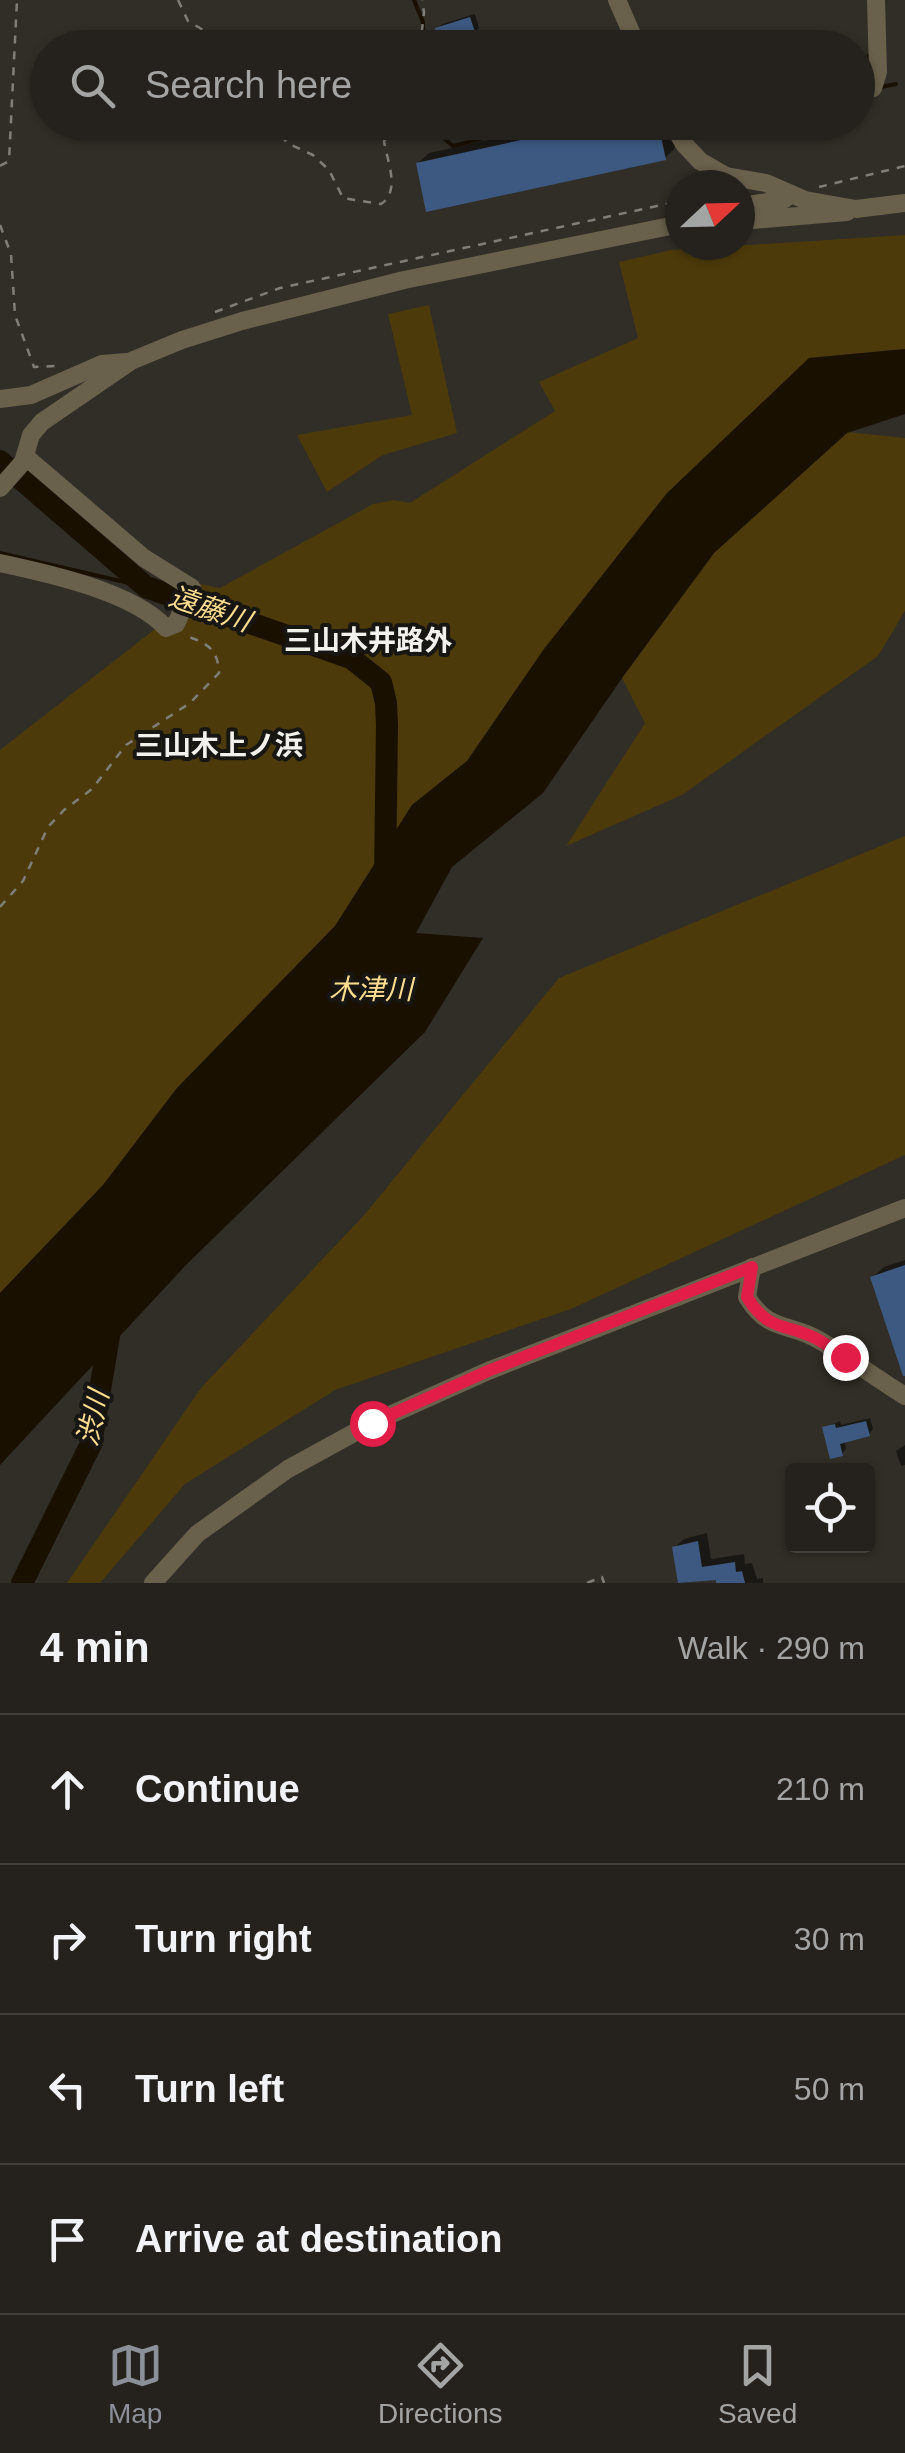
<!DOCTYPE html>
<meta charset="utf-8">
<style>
:root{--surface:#25221d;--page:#312f2a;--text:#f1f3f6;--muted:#a3a4a4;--line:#423f3b;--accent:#8c9099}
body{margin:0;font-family:Helvetica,"Noto Sans JP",sans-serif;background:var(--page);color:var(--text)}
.controls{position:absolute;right:30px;bottom:30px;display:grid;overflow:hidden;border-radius:10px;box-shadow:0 2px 8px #0004}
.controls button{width:90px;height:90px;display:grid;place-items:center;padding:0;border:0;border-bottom:2px solid var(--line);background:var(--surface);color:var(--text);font:50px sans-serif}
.compass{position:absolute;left:665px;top:170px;width:90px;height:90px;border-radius:50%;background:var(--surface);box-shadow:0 2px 8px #0004;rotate:68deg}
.stop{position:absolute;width:30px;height:30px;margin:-22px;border:8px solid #e11d48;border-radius:50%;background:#fff}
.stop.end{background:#e11d48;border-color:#fff;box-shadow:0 2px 10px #0008}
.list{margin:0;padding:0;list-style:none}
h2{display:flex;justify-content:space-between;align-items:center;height:130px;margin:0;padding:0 40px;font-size:42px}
h2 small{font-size:32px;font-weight:400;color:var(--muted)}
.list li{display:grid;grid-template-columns:65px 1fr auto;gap:30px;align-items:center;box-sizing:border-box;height:150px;padding:0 40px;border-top:2px solid var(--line)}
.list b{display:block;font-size:38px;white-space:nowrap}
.list em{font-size:32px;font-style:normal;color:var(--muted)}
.icon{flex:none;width:55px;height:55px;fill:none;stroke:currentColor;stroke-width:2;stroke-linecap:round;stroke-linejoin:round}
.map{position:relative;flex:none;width:905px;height:1583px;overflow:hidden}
.search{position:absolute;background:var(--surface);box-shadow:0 2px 8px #0004;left:30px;right:30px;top:30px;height:110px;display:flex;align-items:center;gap:25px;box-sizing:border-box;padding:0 35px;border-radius:55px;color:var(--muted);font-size:38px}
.sheet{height:730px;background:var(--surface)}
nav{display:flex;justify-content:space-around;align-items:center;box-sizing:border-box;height:140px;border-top:2px solid var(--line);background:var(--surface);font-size:28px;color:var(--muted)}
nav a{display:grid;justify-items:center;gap:5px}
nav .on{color:var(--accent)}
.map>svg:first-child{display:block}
</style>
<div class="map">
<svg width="905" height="1583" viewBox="0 0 905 1583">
<rect width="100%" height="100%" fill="#312e27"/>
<!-- green -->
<g fill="#4c3a0a">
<polygon points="905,235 905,349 809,358 586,598 544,649 467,761 412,805 335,926 177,1088 103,1185 0,1293 0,750 155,629 163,634 184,627 200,584 220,588 373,504 394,500 410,503 555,411 539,382 638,338 619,262 671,250"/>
<polygon points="429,305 457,433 383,455 327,492 297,435 412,415 388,314"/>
<polygon points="847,432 905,438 905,611 878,656 682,795 566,846 645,723 622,678 714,553"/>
<polygon points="905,836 905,1155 571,1309 335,1390 185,1484 100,1583 67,1583 201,1388 365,1214 559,978"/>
</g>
<!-- water -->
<polygon fill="#1a1000" points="905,349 905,414 847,433 714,553 622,678 543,793 452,867 416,933 483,938 425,1032 186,1265 0,1465 0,1293 103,1185 177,1088 335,926 412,805 467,761 544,649 667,493 809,358"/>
<!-- shadow -->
<g fill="#0007">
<polygon points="475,14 479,28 474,32 438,29 442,24"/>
<polygon points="571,122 670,122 675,148 665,158 418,163 429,153"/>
<polygon points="905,1260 905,1374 873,1277 884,1267"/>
<polygon points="870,1418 873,1429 869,1434 844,1440 846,1449 842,1454 825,1428 840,1421 841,1425"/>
<polygon points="905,1445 905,1465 901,1466 896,1451"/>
<polygon points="707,1533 711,1559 744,1554 745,1564 752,1563 757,1579 763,1578 763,1583 719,1583 718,1578 680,1583 674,1548 684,1539"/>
</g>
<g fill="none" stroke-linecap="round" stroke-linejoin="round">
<!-- stream -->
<g stroke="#1a1000" stroke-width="4">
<polyline points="414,0 423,22 423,48"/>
<polyline points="868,76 869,55"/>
<polyline points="881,87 896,84"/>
<polyline points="432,128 453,146 547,122"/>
<polyline points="0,553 146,587"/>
</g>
<!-- river -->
<g stroke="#1a1000" stroke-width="22">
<polyline points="0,461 146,587 351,658 381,682 386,703 387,726 385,875"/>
<polyline points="22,1583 91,1444 111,1324"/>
</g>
</g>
<!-- building -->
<g fill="#3d5982">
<polygon points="470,17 476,35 440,46 435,28"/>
<polygon points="603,122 658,122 666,160 426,212 416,163"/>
<polygon points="905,1265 905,1376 903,1376 870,1277"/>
<polygon points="866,1421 870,1436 840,1444 843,1456 830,1459 822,1427 835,1424 836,1428"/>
<polygon points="698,1541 702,1567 735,1562 736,1572 742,1571 745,1583 716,1583 716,1580 678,1583 672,1547"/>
</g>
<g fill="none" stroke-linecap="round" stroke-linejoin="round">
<!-- path -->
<g stroke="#807e78" stroke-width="2.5" stroke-dasharray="8 8" stroke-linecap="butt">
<polyline points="178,0 188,21 220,40 225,48"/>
<polyline points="420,48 424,12 422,0"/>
<path d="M272,122L287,143L313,155L329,170L343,198L381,204C401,191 387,161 384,141C394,130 410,133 420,122"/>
<polyline points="0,166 9,161 17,0"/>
<polyline points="819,187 905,166"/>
<polyline points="0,225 11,254 15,315 34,367 55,366"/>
<polyline points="215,312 280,288 680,201"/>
<path d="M0,907L23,881L48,827L64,810L92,789L126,745L190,703L219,673C218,649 207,643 186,636"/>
<polyline points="587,1583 602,1577 604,1583"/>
</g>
<!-- minor -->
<g stroke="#6a614c" stroke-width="18">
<polyline points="617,0 638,48"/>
<polyline points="858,81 873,88 878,72 876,0"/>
<polyline points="671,122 684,144 700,161 726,176 766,183 805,200 856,209 905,203"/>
<polyline points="740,206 783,200 791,194"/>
<polyline points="740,221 847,212"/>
<polyline points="0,399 31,395 102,364 126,362"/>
<polyline points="0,488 23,462 31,435 42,422 131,361 182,340 242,321 404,280 680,224"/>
<path d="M0,563C47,573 134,592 166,628L176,624L192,588L144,558L26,457"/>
<path d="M752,1267L747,1297C769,1333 789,1322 819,1340C848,1357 876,1378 905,1396"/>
<polyline points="153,1583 197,1534 288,1469 372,1423 488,1371 905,1208"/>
</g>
</g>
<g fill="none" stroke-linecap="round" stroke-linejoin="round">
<!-- route -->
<path stroke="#e11d48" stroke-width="12" d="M372,1423L488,1371L752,1267L747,1297C768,1332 786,1323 817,1339C826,1344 836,1351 845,1357"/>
</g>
<g text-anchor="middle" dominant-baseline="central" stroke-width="8" stroke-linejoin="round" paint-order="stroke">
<!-- water labels -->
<g font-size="28" font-style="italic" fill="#ffdd8e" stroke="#171613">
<text transform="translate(210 609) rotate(19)">遠藤川</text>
<text x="371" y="989">木津川</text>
<text transform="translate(93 1418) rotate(-77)">渋川</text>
</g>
<!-- neighbourhood labels -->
<g font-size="28" font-weight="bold" fill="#f2f1ec" stroke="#171613">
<text x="368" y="640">三山木井路外</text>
<text x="219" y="745">三山木上ノ浜</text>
</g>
</g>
</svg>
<div class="controls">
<button><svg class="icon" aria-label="locate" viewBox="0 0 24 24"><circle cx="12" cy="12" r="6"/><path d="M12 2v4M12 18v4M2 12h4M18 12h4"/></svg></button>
</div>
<svg class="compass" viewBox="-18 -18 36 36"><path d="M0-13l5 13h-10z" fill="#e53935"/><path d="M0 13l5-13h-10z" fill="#a3a4a4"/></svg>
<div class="stop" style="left:372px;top:1423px"></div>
<div class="stop end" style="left:845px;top:1357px"></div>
<div class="search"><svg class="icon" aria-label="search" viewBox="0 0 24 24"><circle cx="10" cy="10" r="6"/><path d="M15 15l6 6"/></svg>Search here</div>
</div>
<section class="sheet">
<h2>4 min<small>Walk · 290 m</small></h2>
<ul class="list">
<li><svg class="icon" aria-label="ahead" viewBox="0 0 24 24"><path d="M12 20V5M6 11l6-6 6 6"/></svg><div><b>Continue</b></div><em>210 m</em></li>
<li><svg class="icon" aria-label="right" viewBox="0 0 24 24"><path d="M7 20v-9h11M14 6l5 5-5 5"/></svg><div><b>Turn right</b></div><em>30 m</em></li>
<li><svg class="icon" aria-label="left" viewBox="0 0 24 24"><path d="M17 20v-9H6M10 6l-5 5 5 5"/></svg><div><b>Turn left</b></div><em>50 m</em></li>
<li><svg class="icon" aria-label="arrive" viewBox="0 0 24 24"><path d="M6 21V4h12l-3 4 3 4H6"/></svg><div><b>Arrive at destination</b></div></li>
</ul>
</section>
<nav>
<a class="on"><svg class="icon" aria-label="map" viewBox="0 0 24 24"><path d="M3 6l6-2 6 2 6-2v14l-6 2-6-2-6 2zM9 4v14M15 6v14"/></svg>Map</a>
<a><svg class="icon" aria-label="directions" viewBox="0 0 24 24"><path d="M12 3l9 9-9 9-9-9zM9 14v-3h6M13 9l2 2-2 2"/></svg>Directions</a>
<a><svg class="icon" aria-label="saved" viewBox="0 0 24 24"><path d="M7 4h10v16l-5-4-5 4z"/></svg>Saved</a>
</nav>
